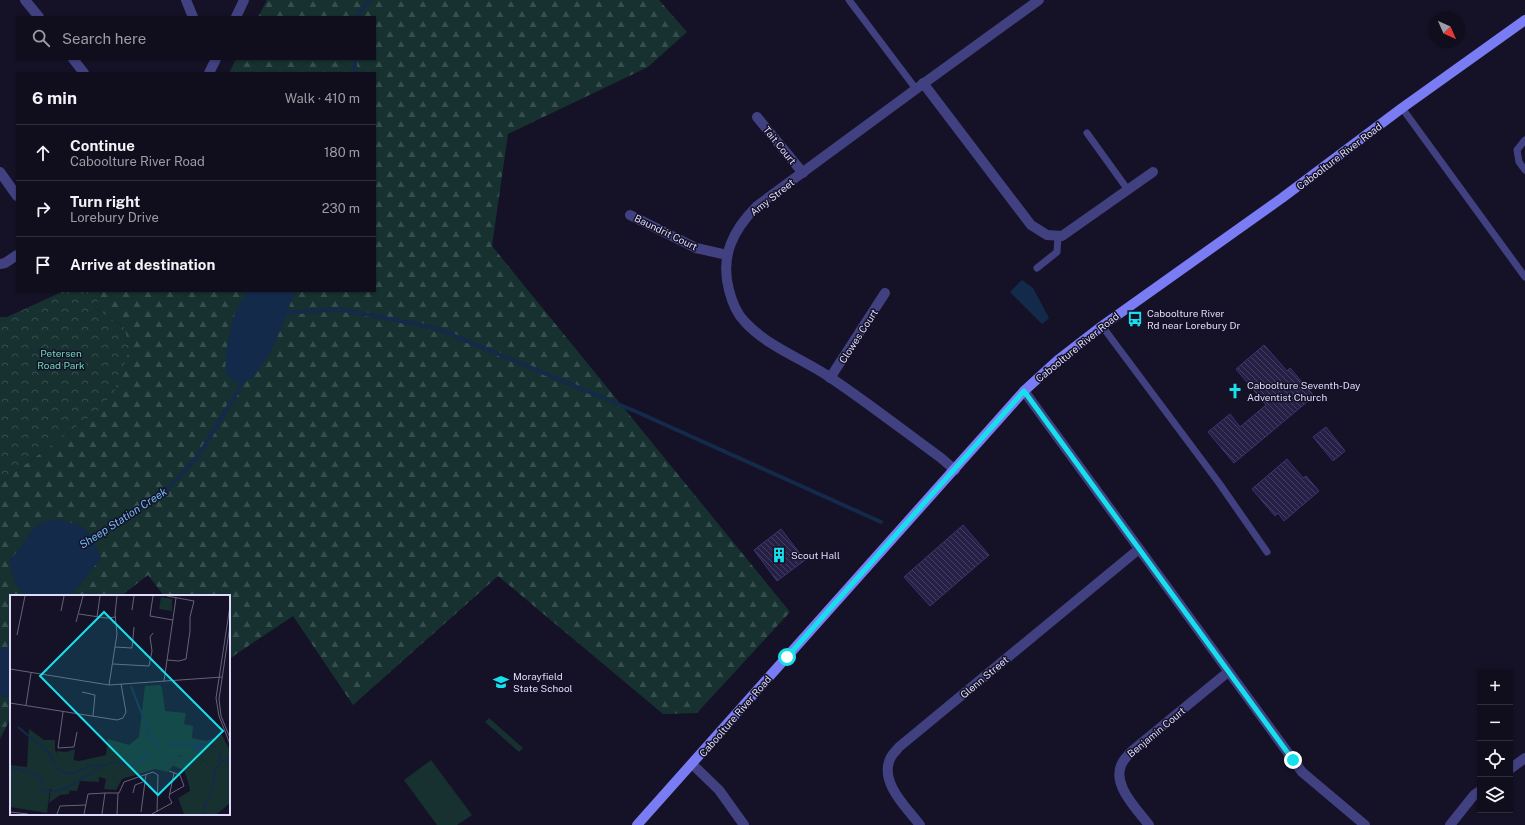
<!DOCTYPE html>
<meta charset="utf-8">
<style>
:root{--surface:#100e1d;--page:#191726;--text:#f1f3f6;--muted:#9c9ca4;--line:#302e3b}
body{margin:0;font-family:"Public Sans",sans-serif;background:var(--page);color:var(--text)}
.controls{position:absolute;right:12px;bottom:12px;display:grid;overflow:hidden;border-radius:0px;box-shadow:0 1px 3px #0004}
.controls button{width:36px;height:36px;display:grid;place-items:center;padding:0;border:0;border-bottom:1px solid var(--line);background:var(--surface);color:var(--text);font:20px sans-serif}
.compass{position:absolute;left:1429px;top:12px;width:36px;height:36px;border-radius:50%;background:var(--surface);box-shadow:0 1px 3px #0004;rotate:135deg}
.stop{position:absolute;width:12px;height:12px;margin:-9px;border:3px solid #17e0ec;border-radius:50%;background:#fff}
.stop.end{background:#17e0ec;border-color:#fff;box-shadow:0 1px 4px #0008}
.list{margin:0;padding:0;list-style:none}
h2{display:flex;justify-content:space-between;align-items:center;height:52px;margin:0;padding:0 16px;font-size:17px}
h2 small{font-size:13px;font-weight:400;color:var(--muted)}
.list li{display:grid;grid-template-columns:26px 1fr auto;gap:12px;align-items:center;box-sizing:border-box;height:56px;padding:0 16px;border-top:1px solid var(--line)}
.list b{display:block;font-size:15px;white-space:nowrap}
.list p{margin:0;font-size:13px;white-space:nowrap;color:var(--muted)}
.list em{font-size:13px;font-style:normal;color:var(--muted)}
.icon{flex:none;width:22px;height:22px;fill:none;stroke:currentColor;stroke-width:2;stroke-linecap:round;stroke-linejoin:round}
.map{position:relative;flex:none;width:1525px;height:825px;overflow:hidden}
.search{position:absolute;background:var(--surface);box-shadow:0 1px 3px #0004;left:16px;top:16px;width:360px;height:44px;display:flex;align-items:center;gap:10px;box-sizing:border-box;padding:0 14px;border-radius:0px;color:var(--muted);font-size:15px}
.panel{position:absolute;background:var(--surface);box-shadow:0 1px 3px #0004;left:16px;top:72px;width:360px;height:220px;border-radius:0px}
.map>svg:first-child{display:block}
</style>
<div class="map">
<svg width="1525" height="825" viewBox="0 0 1525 825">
<defs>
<pattern id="forest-firs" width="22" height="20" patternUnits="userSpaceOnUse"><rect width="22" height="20" fill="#16312f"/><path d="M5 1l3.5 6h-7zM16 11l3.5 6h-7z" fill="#374e4e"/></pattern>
<pattern id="park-crowns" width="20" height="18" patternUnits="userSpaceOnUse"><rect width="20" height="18" fill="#16312f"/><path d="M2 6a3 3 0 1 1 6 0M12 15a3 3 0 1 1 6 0" fill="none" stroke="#374e4e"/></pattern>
<pattern id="building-back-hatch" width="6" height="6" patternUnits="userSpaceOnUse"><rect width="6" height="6" fill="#262047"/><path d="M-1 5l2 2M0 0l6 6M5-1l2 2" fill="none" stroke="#454062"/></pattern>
</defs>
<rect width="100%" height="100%" fill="#151227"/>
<!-- grass -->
<g fill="#16312f">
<polygon points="489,718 523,748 519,752 485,722"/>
<polygon points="431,760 472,815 457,825 437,825 404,780"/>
</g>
<!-- forest -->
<polygon fill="url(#forest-firs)" points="267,0 659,0 687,32 648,67 508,134 492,246 790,612 697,713 663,714 498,576 353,705 293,616 229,659 229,596 164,596 148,575 121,596 11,596 11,717 0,739 0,483 99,410 124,327 95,308 102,291 375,291 375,73 229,73 236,59 375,59 375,17 258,17"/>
<!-- park -->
<polygon fill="url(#park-crowns)" points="64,291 102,291 95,308 124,327 130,348 115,390 99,410 0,483 0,317 7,317"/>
<!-- water -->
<g fill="#132a4a">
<polygon points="1022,280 1033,288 1049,318 1042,324 1010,292"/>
<polygon points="248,291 295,291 281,329 267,358 252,378 241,383 234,382 225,371 227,346 235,312"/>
<path d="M55,519C88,526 89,527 101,558L75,591L69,596H26C15,587 12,574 9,561C13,556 18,551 22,546C32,530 35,523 55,519Z"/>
<polygon points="11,635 11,691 8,696 2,697 0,694 0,647 7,648"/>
</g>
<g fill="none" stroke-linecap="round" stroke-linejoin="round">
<!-- stream -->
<g stroke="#132a4a" stroke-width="4">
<polyline points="358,17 359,12 370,0"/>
<polyline points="355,59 355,73"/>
<polyline points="284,313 339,309 436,328 637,412 881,522"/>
<polyline points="90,538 163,494 199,455 239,389 242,378"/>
</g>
</g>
<!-- building -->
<g fill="url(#building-back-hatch)" stroke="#3d3471">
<polygon points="1264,345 1287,371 1290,368 1314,396 1234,463 1208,432 1230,414 1240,427 1266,405 1236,369"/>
<polygon points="1326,427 1345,451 1333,461 1313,437"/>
<polygon points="1287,459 1303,478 1306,476 1319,491 1284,521 1278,513 1275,516 1252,489"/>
<polygon points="963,525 989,555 930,606 904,577"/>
<polygon points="781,529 805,560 777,581 754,550"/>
</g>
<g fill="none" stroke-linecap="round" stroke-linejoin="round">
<!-- lane -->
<g stroke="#414182" stroke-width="7">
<polyline points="849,0 916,89"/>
<polyline points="1402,108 1525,277"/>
<polyline points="1087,133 1128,190"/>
<polyline points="1525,140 1517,150 1519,162 1525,170"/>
<polyline points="1037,268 1057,252 1058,236"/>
<polyline points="1102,326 1219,483 1267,552"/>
</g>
<!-- street -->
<g stroke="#414182" stroke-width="10">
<polyline points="25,0 39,17"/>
<polyline points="186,0 193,17"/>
<polyline points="236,17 244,0"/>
<polyline points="73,59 84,73"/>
<polyline points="209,73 216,59"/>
<polyline points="923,83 1031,225 1047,235 1062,236 1153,172"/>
<polyline points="757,117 803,173"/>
<polyline points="0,172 17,196"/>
<polyline points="630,215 696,248 727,255"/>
<polyline points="0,264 5,263 17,255"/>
<polyline points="830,378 885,293"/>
<polyline points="1024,391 1302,772 1365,825"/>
<path d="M955,470L941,458C904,431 868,403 831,378C803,359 768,347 745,322C736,313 732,302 729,290C720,256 733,230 757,206L916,89L1039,0"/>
<polyline points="692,764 719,790 744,825"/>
<polyline points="1510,769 1525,758"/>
<path d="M920,825C906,807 878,781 891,757C893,753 897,750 899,747L1139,549"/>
<path d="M1149,825C1137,809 1108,782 1124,760C1127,756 1130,753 1133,750L1228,672"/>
<polyline points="1450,825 1474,795 1480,791"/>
</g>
<!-- secondary -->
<polyline stroke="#7a7cf4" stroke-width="10" points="637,825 1024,391 1058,360 1102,326 1282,198 1402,108 1525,20"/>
</g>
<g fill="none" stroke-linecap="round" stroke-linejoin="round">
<!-- route -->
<polyline stroke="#17e0ec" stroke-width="5" points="787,657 1024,391 1293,760"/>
</g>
<!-- icons -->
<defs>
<symbol id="bus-bare" viewBox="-9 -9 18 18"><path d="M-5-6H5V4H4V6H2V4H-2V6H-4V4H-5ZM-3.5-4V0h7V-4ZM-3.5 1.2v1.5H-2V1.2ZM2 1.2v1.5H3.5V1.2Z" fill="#17e0ec" stroke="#151227" stroke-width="2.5" paint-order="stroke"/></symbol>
<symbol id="church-bare" viewBox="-9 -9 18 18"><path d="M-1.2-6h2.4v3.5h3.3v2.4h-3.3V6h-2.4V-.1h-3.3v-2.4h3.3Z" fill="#17e0ec" stroke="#151227" stroke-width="2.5" paint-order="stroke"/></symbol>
<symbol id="building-bare" viewBox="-9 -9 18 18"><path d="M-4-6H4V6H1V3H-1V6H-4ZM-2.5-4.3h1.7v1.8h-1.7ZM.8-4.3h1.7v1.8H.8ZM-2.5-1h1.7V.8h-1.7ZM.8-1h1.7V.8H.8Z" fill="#17e0ec" stroke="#151227" stroke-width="2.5" paint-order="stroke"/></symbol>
<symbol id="school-bare" viewBox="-9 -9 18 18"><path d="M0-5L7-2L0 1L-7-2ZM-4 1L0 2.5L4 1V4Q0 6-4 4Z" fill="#17e0ec" stroke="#151227" stroke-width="2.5" paint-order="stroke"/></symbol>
</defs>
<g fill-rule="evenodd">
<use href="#bus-bare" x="1124" y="308" width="22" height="22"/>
<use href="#church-bare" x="1224" y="380" width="22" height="22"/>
<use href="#building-bare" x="768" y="544" width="22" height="22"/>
<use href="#school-bare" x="490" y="671" width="22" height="22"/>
</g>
<g text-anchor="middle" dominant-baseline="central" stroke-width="3" stroke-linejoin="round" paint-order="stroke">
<!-- street labels -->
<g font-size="10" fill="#dedbfc" stroke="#151227">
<text transform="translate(780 145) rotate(51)">Tait Court</text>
<text transform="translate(1339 156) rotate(-37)">Caboolture River Road</text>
<text transform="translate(772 197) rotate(-38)">Amy Street</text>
<text transform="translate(666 232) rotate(26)">Baundrit Court</text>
<text transform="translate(858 336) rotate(-57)">Clowes Court</text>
<text transform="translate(1077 347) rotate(-39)">Caboolture River Road</text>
<text transform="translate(984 677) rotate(-40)">Glenn Street</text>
<text transform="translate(735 716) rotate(-49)">Caboolture River Road</text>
<text transform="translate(1156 732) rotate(-40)">Benjamin Court</text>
</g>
<!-- poi labels -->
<g font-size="10" fill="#dedbfc" stroke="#151227" text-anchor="start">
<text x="1147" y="313">Caboolture River<tspan x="1147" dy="12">Rd near Lorebury Dr</tspan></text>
<text x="1247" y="385">Caboolture Seventh-Day<tspan x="1247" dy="12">Adventist Church</tspan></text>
<text x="791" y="555">Scout Hall</text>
<text x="513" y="676">Morayfield<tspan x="513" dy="12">State School</tspan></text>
</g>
<!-- park labels -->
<g font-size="10" fill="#6cd7b8" stroke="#151227">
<text x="61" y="353">Petersen<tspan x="61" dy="12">Road Park</tspan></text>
</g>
<!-- water labels -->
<g font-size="11" font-style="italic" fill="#72bdf4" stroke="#151227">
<text transform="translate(123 518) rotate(-33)">Sheep Station Creek</text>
</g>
</g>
<!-- overview -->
<g transform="translate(10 595)">
<rect width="220" height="220" fill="#151227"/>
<path d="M150,90L152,93L155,116L176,118L174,129L183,131L182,143L196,146L212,140L220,156V167L213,173L201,171L190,163L170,160L158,177L145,174L112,184L106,195L94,194L96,184L89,182V187L70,186L67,196L40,194L37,218L0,212V170L17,172L19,134L34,145H45V155L49,162L69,166L96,160L98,144L119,150L129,142L135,91Z" fill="#16312f"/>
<path d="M151,2L162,4V16L149,14ZM65,154L59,199L50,200L39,208L47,156L56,157ZM173,160L190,163L201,171L206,169L213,173L220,167V208L207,219H174L168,203L180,196L179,190L174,175L161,170L165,168V163Z" fill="#16312f"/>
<path d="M202,145V149L210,155L198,149L193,150L191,155L185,156L183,152L184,148H195Z" fill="#132a4a"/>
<path fill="none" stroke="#132a4a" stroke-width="2" d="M121,91L140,140L150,153M8,132L39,158L45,170M159,151L174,149L184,151M209,156L211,167L220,164M0,172L27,180L32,183V196L42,197M47,172L50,176L61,179L83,170L92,171M203,192L205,176L210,168M43,197L58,192L98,168L106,167L122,171L139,158M194,219L195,209L203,194"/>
<path fill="none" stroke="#65627c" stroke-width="1" d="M143,1L140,21L163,25M157,1L184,6L180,22V36L176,64L169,66L157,65M220,11L206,103L209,121L220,149M122,15L124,1M51,16L54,1M69,19L96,23L106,22M87,22L90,1M66,27L73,1M220,30L209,104L211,121L220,143M7,40L15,1M105,52L122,53L124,32M103,69L139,71L142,56L140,42L143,38M0,74L99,90L212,82M154,86L166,3M99,90L107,39L105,19L107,1M72,97L85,100L83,121M0,108L107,125L113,123L116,117L111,89M16,110L21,78M53,117L48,153L64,152L67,137M159,176L170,180L174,191L160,199M123,198L125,190L133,187M0,217L18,219M131,217L136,179M47,219L50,211L76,210M74,219L78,199L95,198M92,219L95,198H109L114,187L143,177L148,180L147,217M107,219L108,198M142,219L162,208L159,202L164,178"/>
<path fill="#17e0ec" fill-opacity="0.15" stroke="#17e0ec" stroke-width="2" d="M94,17L213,136L148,200L30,81Z"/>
<rect width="220" height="220" fill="none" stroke="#dedbfc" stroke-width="2"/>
</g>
</svg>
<div class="controls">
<button>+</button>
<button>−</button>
<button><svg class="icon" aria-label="locate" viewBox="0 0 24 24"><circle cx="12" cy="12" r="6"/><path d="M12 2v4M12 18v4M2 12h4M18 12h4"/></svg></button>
<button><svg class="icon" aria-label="layers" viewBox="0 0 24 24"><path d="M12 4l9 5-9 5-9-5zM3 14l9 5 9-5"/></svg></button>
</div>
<svg class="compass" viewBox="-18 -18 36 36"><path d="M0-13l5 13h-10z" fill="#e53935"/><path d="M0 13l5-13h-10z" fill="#9c9ca4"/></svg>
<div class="stop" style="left:787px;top:657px"></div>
<div class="stop end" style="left:1293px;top:760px"></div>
<div class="search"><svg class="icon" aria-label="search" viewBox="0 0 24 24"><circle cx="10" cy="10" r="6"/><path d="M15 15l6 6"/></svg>Search here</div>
<section class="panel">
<h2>6 min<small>Walk · 410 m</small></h2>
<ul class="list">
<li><svg class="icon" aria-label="ahead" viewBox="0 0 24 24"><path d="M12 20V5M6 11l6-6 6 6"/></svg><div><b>Continue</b><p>Caboolture River Road</p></div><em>180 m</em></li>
<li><svg class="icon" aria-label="right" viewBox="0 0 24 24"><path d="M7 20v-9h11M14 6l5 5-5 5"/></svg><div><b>Turn right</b><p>Lorebury Drive</p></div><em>230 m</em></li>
<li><svg class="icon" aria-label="arrive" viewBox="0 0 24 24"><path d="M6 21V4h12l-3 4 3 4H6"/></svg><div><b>Arrive at destination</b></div></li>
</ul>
</section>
</div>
